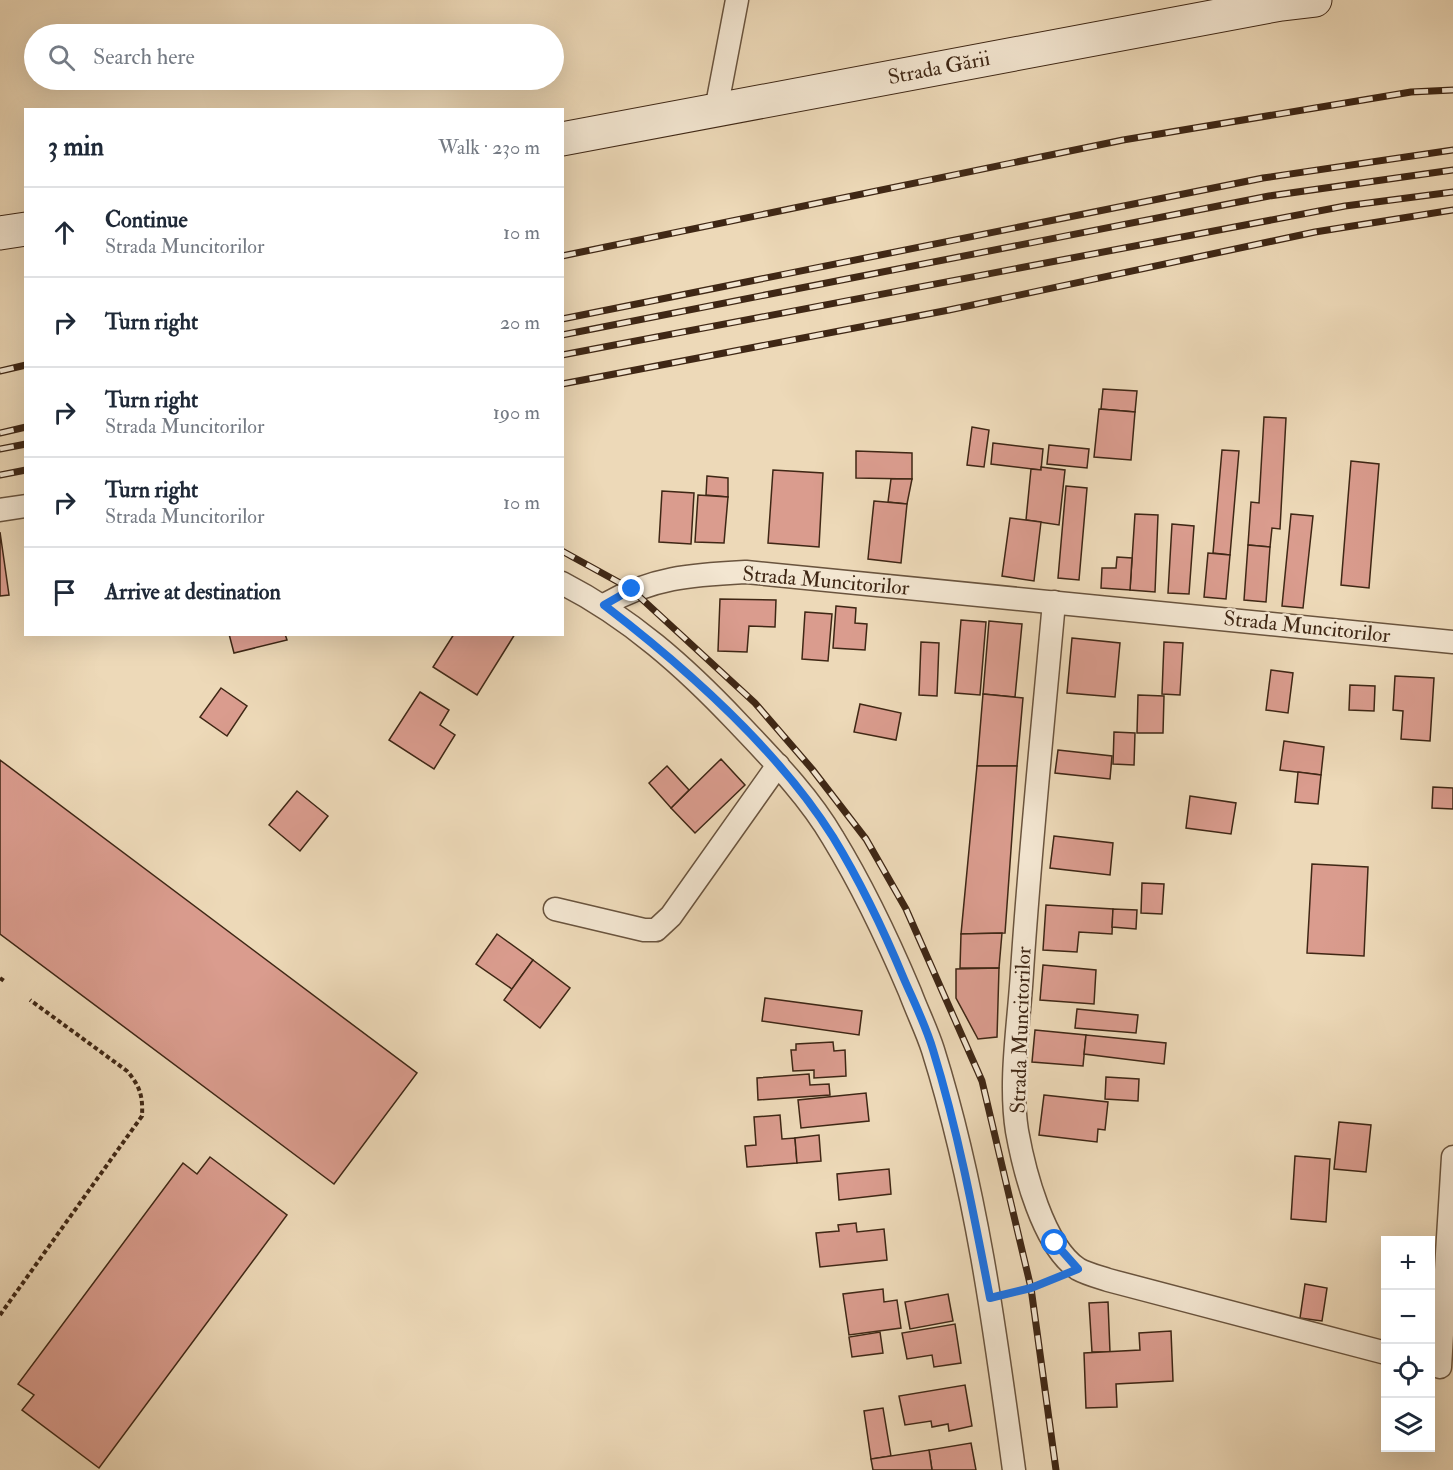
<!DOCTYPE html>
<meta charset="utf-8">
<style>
:root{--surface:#fff;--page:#f6f6f7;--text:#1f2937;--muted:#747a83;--line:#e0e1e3}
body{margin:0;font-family:"IM FELL Double Pica",serif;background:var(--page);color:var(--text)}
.controls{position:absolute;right:18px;bottom:18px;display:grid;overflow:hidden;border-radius:0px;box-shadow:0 6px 24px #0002}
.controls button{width:54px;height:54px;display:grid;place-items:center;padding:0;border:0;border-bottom:2px solid var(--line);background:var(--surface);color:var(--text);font:30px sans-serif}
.stop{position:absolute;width:18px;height:18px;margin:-14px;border:4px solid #1a73e8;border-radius:50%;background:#fff}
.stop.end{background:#1a73e8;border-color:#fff;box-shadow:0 2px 6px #0008}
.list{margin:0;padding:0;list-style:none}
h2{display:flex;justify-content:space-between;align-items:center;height:78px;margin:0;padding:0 24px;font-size:26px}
h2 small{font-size:20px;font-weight:400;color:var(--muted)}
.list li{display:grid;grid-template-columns:39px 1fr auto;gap:18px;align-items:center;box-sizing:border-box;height:90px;padding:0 24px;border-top:2px solid var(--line)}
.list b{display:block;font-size:22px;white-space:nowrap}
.list p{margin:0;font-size:20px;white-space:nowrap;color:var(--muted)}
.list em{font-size:20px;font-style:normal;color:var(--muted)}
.icon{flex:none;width:33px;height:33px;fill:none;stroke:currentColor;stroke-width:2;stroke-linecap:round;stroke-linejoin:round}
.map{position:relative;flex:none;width:1453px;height:1470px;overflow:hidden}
.search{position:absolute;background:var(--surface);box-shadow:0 6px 24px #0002;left:24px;top:24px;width:540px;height:66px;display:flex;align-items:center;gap:15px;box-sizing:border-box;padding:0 21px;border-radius:33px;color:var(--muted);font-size:22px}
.panel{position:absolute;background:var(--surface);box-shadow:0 6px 24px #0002;left:24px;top:108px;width:540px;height:528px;border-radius:0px}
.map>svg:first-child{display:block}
</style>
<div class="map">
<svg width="1453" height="1470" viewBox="0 0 1453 1470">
<rect width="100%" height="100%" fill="#edd9b8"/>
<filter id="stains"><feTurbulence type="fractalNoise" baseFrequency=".00333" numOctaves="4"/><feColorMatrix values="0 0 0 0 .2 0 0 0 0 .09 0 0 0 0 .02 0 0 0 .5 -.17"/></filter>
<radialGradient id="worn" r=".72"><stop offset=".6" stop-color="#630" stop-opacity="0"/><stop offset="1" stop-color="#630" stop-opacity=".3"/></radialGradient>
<!-- building -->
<g fill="#da9c8e" stroke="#3f2715" stroke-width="1.5">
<polygon points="1103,389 1137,391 1135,412 1101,409"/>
<polygon points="1099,409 1135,412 1131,460 1094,457"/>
<polygon points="1264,417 1286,418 1280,529 1272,528 1270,547 1248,545 1251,502 1259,503"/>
<polygon points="972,427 989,430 984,467 967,465"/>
<polygon points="993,443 1043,449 1041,470 991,464"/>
<polygon points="1049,445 1089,449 1087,468 1047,464"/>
<polygon points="1222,450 1239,451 1230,555 1213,553"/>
<polygon points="856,451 912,453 912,479 856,478"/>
<polygon points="1351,461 1379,464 1369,588 1341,585"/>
<polygon points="1041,467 1065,470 1059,525 1026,520 1031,469 1041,470"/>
<polygon points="773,470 823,473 819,547 768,543"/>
<polygon points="707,476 728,478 728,497 706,495"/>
<polygon points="891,479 912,479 907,504 888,502"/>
<polygon points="1066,486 1087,488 1079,580 1058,578"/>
<polygon points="662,491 694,493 691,544 659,542"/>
<polygon points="698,495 728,497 724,543 695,542"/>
<polygon points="874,501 907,504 901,563 868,559"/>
<polygon points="1135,514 1158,515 1155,592 1130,590"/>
<polygon points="1291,514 1313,516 1303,608 1282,606"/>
<polygon points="1010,518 1041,522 1034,581 1002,576"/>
<polygon points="1172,524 1194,526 1189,594 1168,593"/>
<polygon points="0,532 9,595 0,596"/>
<polygon points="1248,545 1270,547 1266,602 1244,600"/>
<polygon points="1208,553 1230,555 1226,599 1204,597"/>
<polygon points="1117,557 1132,558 1130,590 1101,588 1102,568 1116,568"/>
<polygon points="720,599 776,600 775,627 749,626 747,652 718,651"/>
<polygon points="836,606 856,608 855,623 867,624 865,650 833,648"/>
<polygon points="805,612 832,614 828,661 802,659"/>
<polygon points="961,620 986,622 980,695 955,693"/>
<polygon points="989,621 1022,624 1015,697 983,694"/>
<polygon points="229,634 285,634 287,640 234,653"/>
<polygon points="454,634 515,634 477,695 433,667"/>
<polygon points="1072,638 1120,643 1115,697 1067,693"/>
<polygon points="921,642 939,643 937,696 919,695"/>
<polygon points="1164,642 1183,643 1180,695 1162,694"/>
<polygon points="1271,670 1293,673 1288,713 1266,710"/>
<polygon points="1395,676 1434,678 1430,741 1401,739 1403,711 1393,710"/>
<polygon points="1350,685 1375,686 1374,711 1349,710"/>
<polygon points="221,688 247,706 227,736 200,717"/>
<polygon points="420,692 449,710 440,725 455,735 434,769 389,740"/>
<polygon points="983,694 1023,698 1017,766 977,766"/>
<polygon points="1138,695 1164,696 1163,733 1137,733"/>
<polygon points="860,704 901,713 896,740 854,732"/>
<polygon points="1114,732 1135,733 1134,765 1113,764"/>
<polygon points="1284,741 1324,747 1321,775 1280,770"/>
<polygon points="1058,750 1112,756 1110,779 1055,773"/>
<polygon points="721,759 745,785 695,833 671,808"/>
<polygon points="0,760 417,1073 334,1184 0,934"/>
<polygon points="667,766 689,790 671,808 649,783"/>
<polygon points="977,766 1017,766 1005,933 961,934"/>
<polygon points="1298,772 1321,775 1318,804 1295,802"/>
<polygon points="1433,787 1453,788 1453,809 1432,808"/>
<polygon points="297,791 328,816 300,851 269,825"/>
<polygon points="1190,796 1236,803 1231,834 1186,828"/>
<polygon points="1054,836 1113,843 1110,875 1050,868"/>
<polygon points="1312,864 1368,867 1364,956 1307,953"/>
<polygon points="1142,883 1164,884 1162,914 1141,913"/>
<polygon points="1046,905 1113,909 1112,934 1079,932 1077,952 1043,950"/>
<polygon points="1113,909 1137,910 1136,929 1112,927"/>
<polygon points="1002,933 999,968 960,968 961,934"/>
<polygon points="497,934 533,960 512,989 476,964"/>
<polygon points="533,960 570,988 540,1028 504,1000"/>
<polygon points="1043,965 1096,970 1094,1004 1040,1000"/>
<polygon points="999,968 997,1037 978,1039 956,998 956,969"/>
<polygon points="765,998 862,1011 859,1035 762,1021"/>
<polygon points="1077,1009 1138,1015 1136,1033 1075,1028"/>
<polygon points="1035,1030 1086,1035 1083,1066 1032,1062"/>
<polygon points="1086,1035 1166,1043 1164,1064 1084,1054"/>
<polygon points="833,1042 834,1051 845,1050 846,1076 814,1078 814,1070 793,1071 791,1050 796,1050 796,1044"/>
<polygon points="809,1074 810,1085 829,1084 830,1095 758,1100 757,1078"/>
<polygon points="1106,1077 1139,1079 1138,1101 1105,1099"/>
<polygon points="866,1093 869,1121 801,1128 798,1100"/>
<polygon points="1044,1095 1108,1102 1105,1130 1098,1129 1097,1142 1039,1135"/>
<polygon points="780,1115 782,1139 795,1138 797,1163 747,1167 745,1146 756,1145 754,1117"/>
<polygon points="1339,1122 1371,1125 1366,1172 1334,1169"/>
<polygon points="819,1135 821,1161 797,1163 795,1138"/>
<polygon points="1295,1156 1330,1159 1326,1222 1291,1219"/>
<polygon points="210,1157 287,1215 99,1468 22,1410 34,1395 18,1384 183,1163 197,1174"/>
<polygon points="889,1169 891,1194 839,1200 837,1174"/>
<polygon points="856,1223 857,1232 884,1229 887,1260 820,1267 816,1233 839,1231 838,1225"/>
<polygon points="1305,1284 1327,1288 1322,1321 1300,1318"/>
<polygon points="883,1289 884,1302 897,1300 901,1328 849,1335 843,1294"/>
<polygon points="948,1294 953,1321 910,1329 905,1302"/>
<polygon points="1108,1302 1110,1352 1092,1352 1089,1303"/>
<polygon points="955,1324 961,1363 934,1367 932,1355 907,1359 902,1333"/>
<polygon points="1171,1331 1173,1381 1116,1384 1117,1407 1086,1408 1084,1353 1140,1350 1139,1333"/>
<polygon points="880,1332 883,1353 852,1357 849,1337"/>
<polygon points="965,1385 972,1426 949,1431 948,1424 932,1427 931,1421 905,1425 899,1396"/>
<polygon points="883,1408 891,1456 871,1459 864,1411"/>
<polygon points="971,1443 976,1470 932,1470 929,1450"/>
<polygon points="929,1450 932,1470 873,1470 871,1459"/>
</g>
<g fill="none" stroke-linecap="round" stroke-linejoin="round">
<defs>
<g id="street">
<polyline points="716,110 737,0"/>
<polyline points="0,510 26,506"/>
<path d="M562,583C630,618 685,667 737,722C771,758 808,795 833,838C863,887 888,940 910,992C917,1011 927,1031 933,1050C976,1187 995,1329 1014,1470"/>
<path d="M1054,602C1043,725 1030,849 1022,972C1019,1024 1009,1080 1017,1131C1024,1170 1043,1246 1078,1269C1087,1274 1099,1277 1108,1280L1386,1353"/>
<path d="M604,605C652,577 691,575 746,572L1453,642"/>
<polyline points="555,909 644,930 656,930 671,916 778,765"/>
<polyline points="1440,1367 1453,1157"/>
</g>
<g id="secondary">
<polyline points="562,139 1281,4 1315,0"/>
<polyline points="0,233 26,229"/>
</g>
</defs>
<!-- street casing -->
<use href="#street" stroke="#6a543e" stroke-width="25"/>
<!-- secondary casing -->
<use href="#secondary" stroke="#3f2715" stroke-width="35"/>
<!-- path -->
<g stroke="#3f2715" stroke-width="4" stroke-dasharray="4.5 3" stroke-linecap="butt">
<polyline points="0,978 4,981"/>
<polyline points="1014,1292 1052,1279"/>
<path d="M0,1315L142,1116C143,1096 140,1086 127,1071L30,1000"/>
</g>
<!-- street -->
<use href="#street" stroke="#f3e6d1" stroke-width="22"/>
<!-- secondary -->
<use href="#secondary" stroke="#f3e6d1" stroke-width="33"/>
<defs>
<g id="rail">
<polyline points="562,256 1123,140 1411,92 1453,90"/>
<polyline points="562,319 1263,178 1453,150"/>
<polyline points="562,335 1269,196 1453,170"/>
<polyline points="562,355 1345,206 1453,192"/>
<polyline points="0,371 26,365"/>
<polyline points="562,384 949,310 1315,232 1453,210"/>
<polyline points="0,433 26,427"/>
<polyline points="0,449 26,444"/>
<polyline points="0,475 26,470"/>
<polyline points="562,551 631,589 755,703 812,769 866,839 906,909 982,1081 1031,1288 1056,1470"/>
</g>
</defs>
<!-- rail casing -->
<use href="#rail" stroke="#3f2715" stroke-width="7"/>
<!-- rail -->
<use href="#rail" stroke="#f3e6d1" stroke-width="4.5" stroke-dasharray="14" stroke-linecap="butt"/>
</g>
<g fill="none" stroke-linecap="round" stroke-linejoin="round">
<!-- route -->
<path stroke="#1a73e8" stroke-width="8" d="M632,589L604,605C686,668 777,748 833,837C860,881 884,931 904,979C914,1002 926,1026 933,1050C958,1131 974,1215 990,1298L1031,1288L1078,1269L1055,1243"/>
</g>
<g text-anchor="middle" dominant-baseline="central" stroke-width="5" stroke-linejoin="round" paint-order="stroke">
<!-- street labels -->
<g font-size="21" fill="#3f2715" stroke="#f3e6d1">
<text transform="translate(939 68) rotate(-11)">Strada Gării</text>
<text transform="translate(826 581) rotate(5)">Strada Muncitorilor</text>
<text transform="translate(1307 627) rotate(6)">Strada Muncitorilor</text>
<text transform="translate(1021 1030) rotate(-88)">Strada Muncitorilor</text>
</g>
</g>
<rect width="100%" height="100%" filter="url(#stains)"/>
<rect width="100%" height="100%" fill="url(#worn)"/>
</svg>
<div class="controls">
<button>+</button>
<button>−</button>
<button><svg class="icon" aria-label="locate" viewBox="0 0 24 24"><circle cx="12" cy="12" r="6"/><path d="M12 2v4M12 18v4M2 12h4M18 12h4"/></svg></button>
<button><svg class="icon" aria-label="layers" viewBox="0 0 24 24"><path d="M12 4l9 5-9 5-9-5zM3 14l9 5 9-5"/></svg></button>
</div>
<div class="stop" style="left:1055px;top:1243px"></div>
<div class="stop end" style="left:632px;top:589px"></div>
<div class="search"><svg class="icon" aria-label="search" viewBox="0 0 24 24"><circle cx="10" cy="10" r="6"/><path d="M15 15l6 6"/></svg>Search here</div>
<section class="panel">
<h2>3 min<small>Walk · 230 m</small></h2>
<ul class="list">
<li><svg class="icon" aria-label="ahead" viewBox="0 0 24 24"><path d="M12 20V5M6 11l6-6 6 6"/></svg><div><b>Continue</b><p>Strada Muncitorilor</p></div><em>10 m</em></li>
<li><svg class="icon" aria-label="right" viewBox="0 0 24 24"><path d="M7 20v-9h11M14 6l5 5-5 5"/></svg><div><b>Turn right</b></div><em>20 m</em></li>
<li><svg class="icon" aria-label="right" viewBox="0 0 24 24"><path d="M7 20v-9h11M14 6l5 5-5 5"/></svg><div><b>Turn right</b><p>Strada Muncitorilor</p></div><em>190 m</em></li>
<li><svg class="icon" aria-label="right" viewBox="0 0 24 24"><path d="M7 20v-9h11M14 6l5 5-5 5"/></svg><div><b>Turn right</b><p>Strada Muncitorilor</p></div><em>10 m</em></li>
<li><svg class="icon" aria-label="arrive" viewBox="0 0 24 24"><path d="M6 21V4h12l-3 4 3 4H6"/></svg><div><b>Arrive at destination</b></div></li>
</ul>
</section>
</div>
